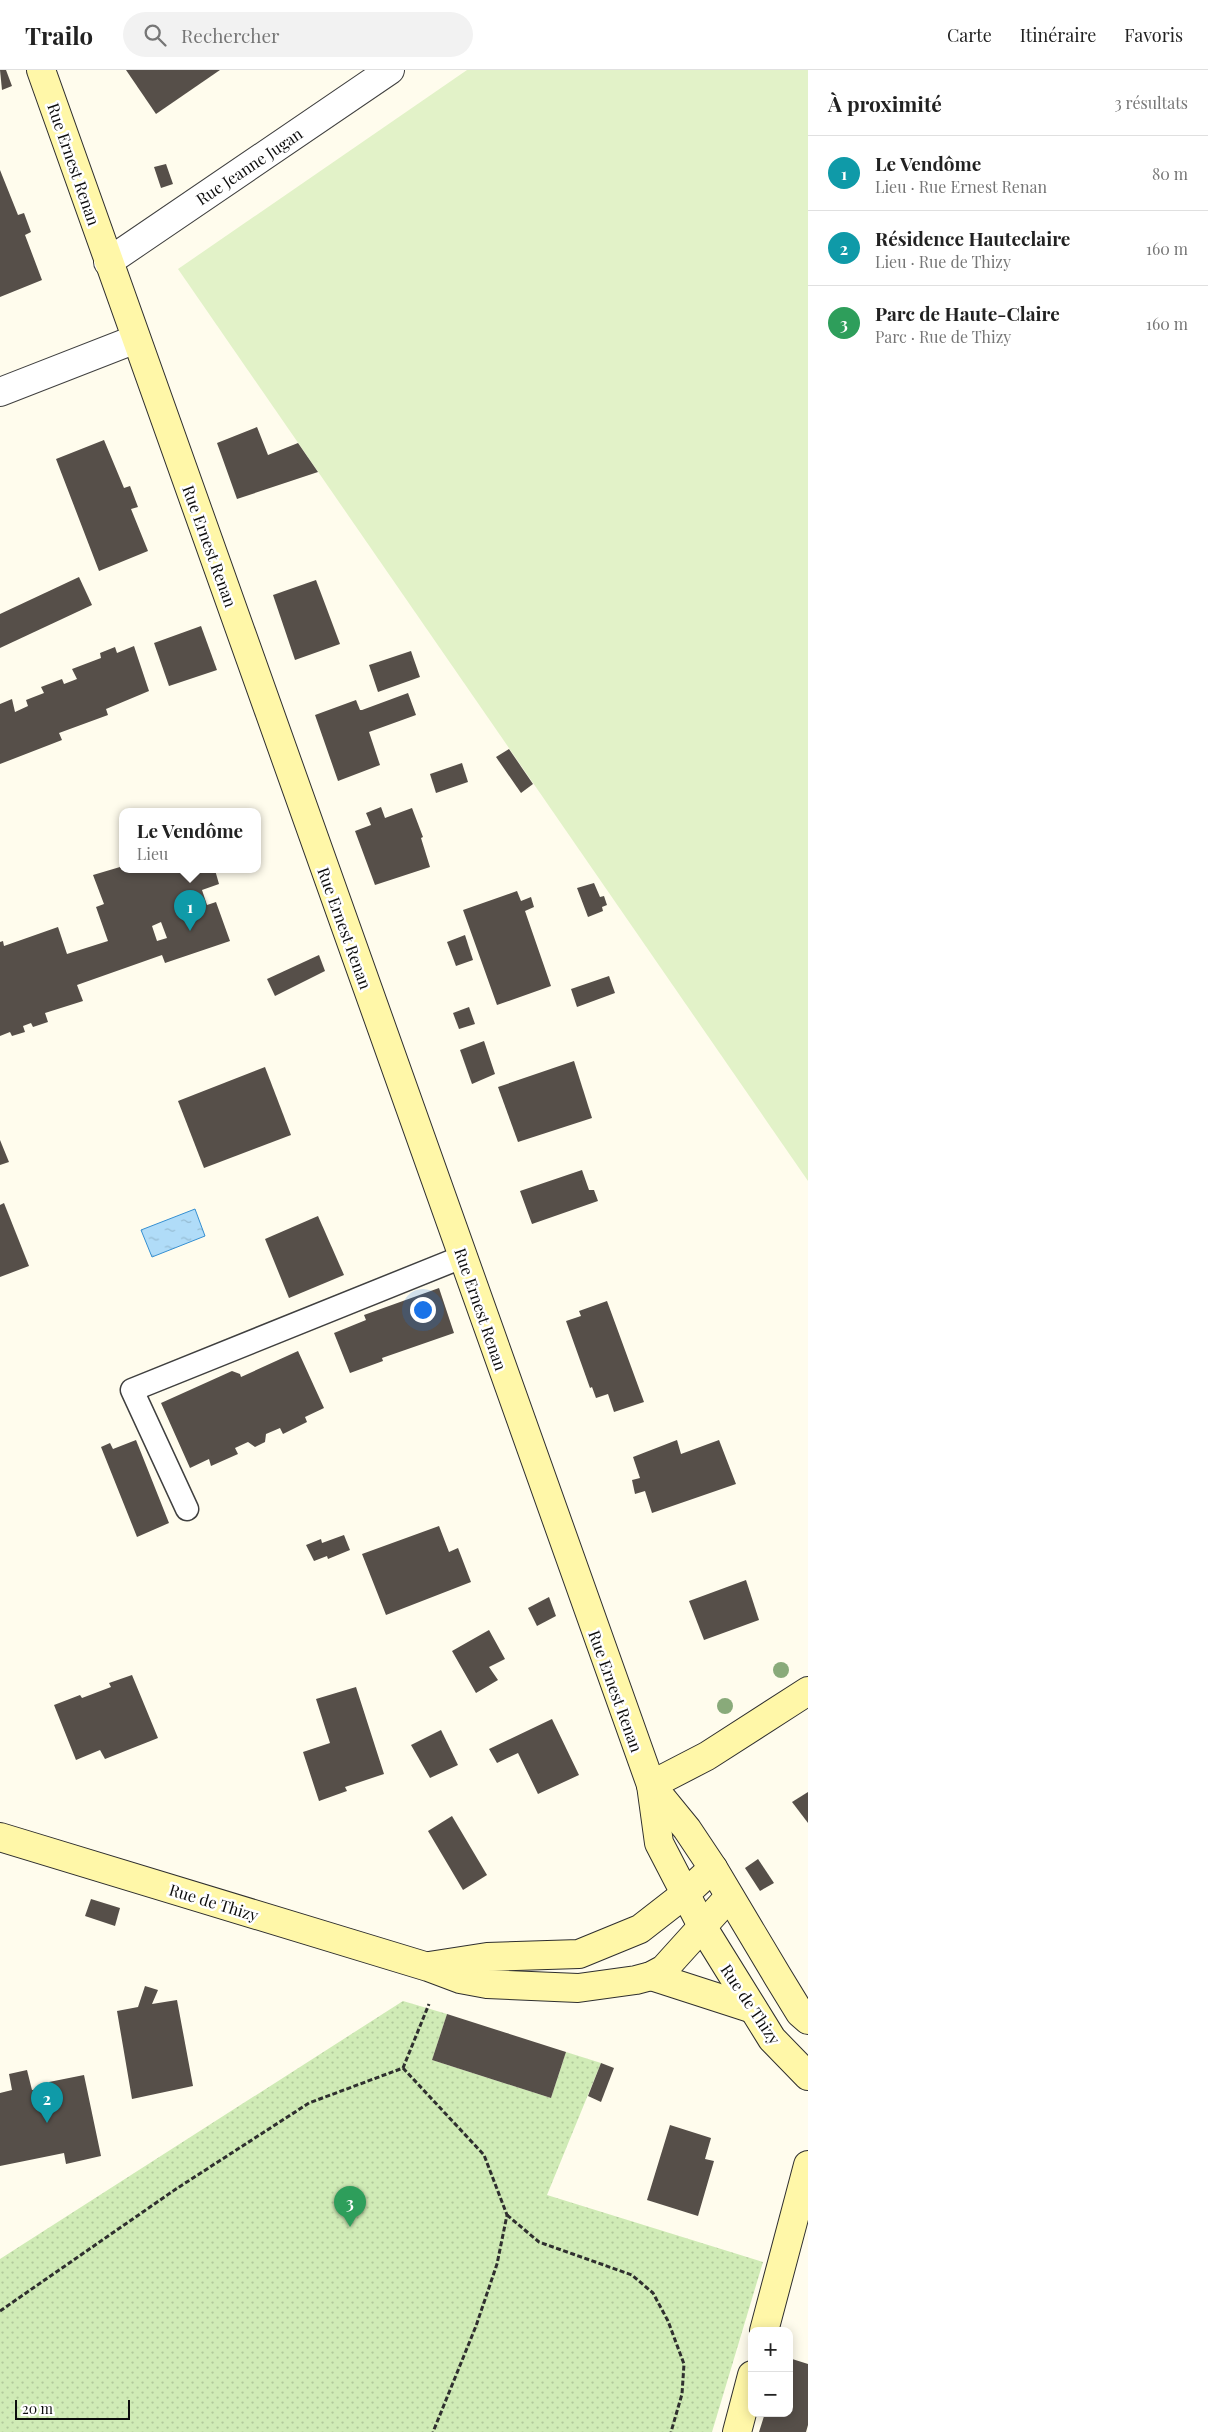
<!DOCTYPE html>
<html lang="fr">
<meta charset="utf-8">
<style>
:root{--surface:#fff;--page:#f2f2f2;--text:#222;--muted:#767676;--line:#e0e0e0;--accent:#c22024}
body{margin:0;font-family:"Playfair Display",serif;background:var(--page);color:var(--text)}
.controls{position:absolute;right:15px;bottom:15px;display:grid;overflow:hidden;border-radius:10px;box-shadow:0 2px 12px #0003}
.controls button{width:45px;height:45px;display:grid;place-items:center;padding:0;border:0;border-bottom:1px solid var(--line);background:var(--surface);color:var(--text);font:25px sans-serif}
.scale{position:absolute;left:15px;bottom:12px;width:115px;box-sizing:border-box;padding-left:5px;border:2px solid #0d0d0d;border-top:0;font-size:14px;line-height:18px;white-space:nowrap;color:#0d0d0d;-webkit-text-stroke:4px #fff;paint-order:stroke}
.you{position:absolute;left:422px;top:1239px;width:18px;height:18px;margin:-12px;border:4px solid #fff;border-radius:50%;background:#1a73e8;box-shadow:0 0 0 8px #1a73e833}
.badge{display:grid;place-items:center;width:32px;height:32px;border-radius:50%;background:var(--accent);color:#fff;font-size:16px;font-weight:700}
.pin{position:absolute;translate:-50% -41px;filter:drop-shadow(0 1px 2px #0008)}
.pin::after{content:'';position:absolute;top:26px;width:18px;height:15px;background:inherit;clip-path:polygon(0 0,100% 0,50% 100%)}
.popup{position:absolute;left:119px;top:738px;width:142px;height:65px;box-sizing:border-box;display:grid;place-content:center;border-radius:10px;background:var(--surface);filter:drop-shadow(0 1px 4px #0005);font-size:16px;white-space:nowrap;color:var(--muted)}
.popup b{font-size:19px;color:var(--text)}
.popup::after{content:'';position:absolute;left:50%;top:100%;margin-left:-10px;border:10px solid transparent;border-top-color:var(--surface)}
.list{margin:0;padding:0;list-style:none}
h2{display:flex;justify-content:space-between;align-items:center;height:65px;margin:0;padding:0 20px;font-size:21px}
h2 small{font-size:16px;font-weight:400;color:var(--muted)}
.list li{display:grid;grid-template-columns:32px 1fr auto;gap:15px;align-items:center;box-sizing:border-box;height:75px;padding:0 20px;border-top:1px solid var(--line)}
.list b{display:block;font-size:19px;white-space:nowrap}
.list p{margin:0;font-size:16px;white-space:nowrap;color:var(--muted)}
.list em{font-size:16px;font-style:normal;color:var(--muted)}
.icon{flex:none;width:28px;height:28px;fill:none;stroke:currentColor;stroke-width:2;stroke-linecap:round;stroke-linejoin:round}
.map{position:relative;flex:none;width:808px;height:2362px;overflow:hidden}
header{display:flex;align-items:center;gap:30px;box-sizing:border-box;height:70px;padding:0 25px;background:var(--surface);border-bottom:1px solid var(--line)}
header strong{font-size:24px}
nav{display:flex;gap:28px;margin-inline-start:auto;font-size:18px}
.search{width:350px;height:45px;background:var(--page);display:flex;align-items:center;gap:12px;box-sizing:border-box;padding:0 18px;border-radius:28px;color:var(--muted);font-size:19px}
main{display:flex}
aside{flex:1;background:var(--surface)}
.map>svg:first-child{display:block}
</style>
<header>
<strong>Trailo</strong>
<div class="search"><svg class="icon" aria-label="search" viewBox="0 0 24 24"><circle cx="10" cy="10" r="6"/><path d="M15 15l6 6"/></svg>Rechercher</div>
<nav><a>Carte</a><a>Itinéraire</a><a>Favoris</a></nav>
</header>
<main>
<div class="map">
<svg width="808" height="2362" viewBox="0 0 808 2362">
<defs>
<pattern id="park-dots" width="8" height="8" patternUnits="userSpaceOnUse" patternTransform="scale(1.25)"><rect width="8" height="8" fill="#d0ebb6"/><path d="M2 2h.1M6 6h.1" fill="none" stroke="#b1c89b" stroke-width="1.8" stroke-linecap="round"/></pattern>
<pattern id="water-ripples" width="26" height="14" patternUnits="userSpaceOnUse" patternTransform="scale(1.25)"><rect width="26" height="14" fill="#b0dcf8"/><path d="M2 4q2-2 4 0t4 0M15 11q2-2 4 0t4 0" fill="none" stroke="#96bcd3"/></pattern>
</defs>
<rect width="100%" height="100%" fill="#fffced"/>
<!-- park -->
<polygon fill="url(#park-dots)" points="403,1931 447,1944 432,1990 551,2028 566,1982 601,1993 547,2125 763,2192 712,2362 0,2362 0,2189"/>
<!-- pitch -->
<polygon fill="#e2f2c8" points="467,0 808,0 808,1111 178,199"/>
<!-- water -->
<polygon fill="url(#water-ripples)" stroke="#358fd2" points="195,1139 205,1166 152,1187 141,1160"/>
<!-- building -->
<g fill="#564f49" fill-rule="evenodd">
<polygon points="0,0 6,0 12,16 2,20"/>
<polygon points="126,0 220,0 156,44"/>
<polygon points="166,94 173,114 161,118 154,97"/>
<polygon points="0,100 18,145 24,143 31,162 25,165 42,210 0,227"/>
<polygon points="257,357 268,385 298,373 318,402 237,429 217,373"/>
<polygon points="104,370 124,418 130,416 138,437 131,439 148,481 99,501 56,389"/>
<polygon points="79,507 92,535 0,578 0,544"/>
<polygon points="316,510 340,574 295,590 273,525"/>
<polygon points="201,556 217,600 169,616 154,573"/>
<polygon points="134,576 149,621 106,639 108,645 59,663 62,670 0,694 0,634 12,629 15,642 28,636 26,630 44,623 41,617 62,609 64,614 77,609 72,599 101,588 100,583 115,577 117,583"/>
<polygon points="411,581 420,607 378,622 369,595"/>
<polygon points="408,623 416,645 369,662 380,695 338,711 315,645 356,630 360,640 362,640"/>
<polygon points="509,679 533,714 521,723 496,687"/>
<polygon points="462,693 468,712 436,723 430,704"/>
<polygon points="381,737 385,748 412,738 423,767 421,768 430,797 375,815 355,761 371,755 366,743"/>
<path d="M120,797L122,800H215L219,814L202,820L207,835L216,832L230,871L165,893L162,885L77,915L83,931L45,943L48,952L33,957L31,953L23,956L25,962L12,966L10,962L0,966V872L3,871L4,876L58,857L67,884L108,871L96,837L104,834L93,805ZM161,852L167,868L157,871L152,856Z"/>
<polygon points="594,813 600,827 604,826 607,835 602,837 603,841 588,847 577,818"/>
<polygon points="517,821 521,831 531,827 534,837 525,841 551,916 497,935 463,840"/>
<polygon points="465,865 473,890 456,896 447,872"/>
<polygon points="319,885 325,901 275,926 267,909"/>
<polygon points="609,906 615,923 577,937 571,919"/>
<polygon points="469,937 475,954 459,959 453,943"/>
<polygon points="484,971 495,1004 472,1014 460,980"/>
<polygon points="574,991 592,1048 518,1072 498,1017"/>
<polygon points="265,997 291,1065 204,1098 178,1031"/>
<polygon points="0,1070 9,1092 0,1095"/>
<polygon points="582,1100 589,1120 594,1120 598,1131 532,1154 520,1121"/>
<polygon points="4,1133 29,1196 0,1207 0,1135"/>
<polygon points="318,1146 344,1205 289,1228 265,1169"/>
<polygon points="439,1218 454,1263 382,1288 383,1291 350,1303 334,1263 366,1250 364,1245"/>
<polygon points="607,1231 644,1332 614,1342 608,1324 596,1328 592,1317 590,1318 566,1251 581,1246 579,1241"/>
<polygon points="298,1281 324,1338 305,1347 307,1352 283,1364 280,1358 266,1364 265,1372 255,1377 248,1372 235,1378 238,1384 211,1396 209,1389 190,1398 161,1333 232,1301 240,1304 241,1307"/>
<polygon points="136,1370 169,1453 137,1467 101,1377 110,1373 113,1379"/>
<polygon points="677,1370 681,1384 719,1370 736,1414 652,1443 645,1421 635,1424 632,1410 640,1408 633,1387"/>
<polygon points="439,1456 449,1482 458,1478 471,1512 386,1545 362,1484"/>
<polygon points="344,1465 350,1480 328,1489 327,1486 314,1491 306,1475 321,1469 322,1473"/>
<polygon points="746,1510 759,1550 704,1570 689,1531"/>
<polygon points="549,1527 556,1546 537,1556 528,1538"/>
<polygon points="489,1560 505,1589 489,1597 498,1610 476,1623 452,1581"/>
<polygon points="132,1605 158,1668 105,1689 100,1680 76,1690 54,1635 80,1625 82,1628 111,1617 109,1613"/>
<polygon points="356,1617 384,1704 345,1717 347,1721 319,1731 303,1682 330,1673 316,1629"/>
<polygon points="552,1649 579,1705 538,1724 518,1683 497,1693 489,1679"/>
<polygon points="441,1660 458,1695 430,1708 411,1675"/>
<polygon points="808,1722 808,1753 792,1732"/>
<polygon points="452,1746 487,1805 463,1820 428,1761"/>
<polygon points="758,1789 774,1813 760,1821 745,1798"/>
<polygon points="91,1829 120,1838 115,1856 85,1846"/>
<polygon points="145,1916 158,1920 152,1934 177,1930 193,2016 132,2029 117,1941 138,1937"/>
<polygon points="447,1944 566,1982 551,2028 432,1990"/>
<polygon points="601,1993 614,1998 601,2032 588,2026"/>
<polygon points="27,2000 32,2020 50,2017 49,2012 84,2005 101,2086 66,2094 64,2083 0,2096 0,2023 12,2020 9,2004"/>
<polygon points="670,2055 711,2068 705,2089 714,2091 698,2146 647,2130"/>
<polygon points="789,2288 808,2294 808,2355 806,2362 759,2362 765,2343 789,2343"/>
</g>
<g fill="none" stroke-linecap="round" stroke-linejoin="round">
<defs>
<polyline id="lane" points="187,1439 132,1320 462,1187"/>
<g id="street">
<polyline points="108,192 390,0"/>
<polyline points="0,322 136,269"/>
</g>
<g id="secondary">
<polyline points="41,0 651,1715 659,1773 702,1856 772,1969 808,2006"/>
<polyline points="651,1715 687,1759 713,1798 778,1907 800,1943 808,1950"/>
<polyline points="651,1715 707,1686 808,1621"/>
<polyline points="0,1767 428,1897 460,1909 487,1914 578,1918 636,1910 651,1906 664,1899 729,1827"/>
<polyline points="429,1896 487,1887 579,1884 640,1859 685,1824 713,1798"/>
<polyline points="651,1906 753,1939"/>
<polyline points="764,2261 808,2095"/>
<polyline points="737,2362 752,2305"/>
</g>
</defs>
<!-- lane casing -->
<use href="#lane" stroke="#404040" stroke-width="25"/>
<!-- street casing -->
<use href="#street" stroke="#404040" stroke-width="30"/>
<!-- secondary casing -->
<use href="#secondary" stroke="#2f2f2f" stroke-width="30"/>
<!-- path -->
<g stroke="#2f2f2f" stroke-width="3" stroke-dasharray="5 2.5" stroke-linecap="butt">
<polyline points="403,1998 484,2085 507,2145 497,2194 476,2256 433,2362"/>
<polyline points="507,2145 539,2172 632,2205 653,2223 668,2251 684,2294 682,2324 671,2362"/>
<polyline points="0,2241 176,2119 309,2033 403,1998 429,1934"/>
</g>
<!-- lane -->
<use href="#lane" stroke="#fff" stroke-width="22"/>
<!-- street -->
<use href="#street" stroke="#fff" stroke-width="28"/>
<!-- secondary -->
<use href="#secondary" stroke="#fff7a8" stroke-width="28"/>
</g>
<!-- trees -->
<g fill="#89aa7a">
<circle cx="781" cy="1600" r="8"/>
<circle cx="725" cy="1636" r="8"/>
</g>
<g text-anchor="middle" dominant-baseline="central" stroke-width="5" stroke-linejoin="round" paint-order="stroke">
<!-- street labels -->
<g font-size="16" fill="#0d0d0d" stroke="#fff">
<text transform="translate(74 94) rotate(71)">Rue Ernest Renan</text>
<text transform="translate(249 96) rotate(-34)">Rue Jeanne Jugan</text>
<text transform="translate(210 476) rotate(70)">Rue Ernest Renan</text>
<text transform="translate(345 858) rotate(70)">Rue Ernest Renan</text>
<text transform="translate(481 1239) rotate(71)">Rue Ernest Renan</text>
<text transform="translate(616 1621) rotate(70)">Rue Ernest Renan</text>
<text transform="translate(214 1832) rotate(17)">Rue de Thizy</text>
<text transform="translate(751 1934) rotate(56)">Rue de Thizy</text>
</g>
</g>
</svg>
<div class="controls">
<button>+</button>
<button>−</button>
</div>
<div class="scale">20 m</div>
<div class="you"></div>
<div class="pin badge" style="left:190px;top:861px;background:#0f9aa8">1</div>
<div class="popup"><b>Le Vendôme</b>Lieu</div>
<div class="pin badge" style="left:47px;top:2053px;background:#0f9aa8">2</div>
<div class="pin badge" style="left:350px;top:2157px;background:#2e9e5b">3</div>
</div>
<aside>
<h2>À proximité<small>3 résultats</small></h2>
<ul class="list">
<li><span class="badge" style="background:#0f9aa8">1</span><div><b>Le Vendôme</b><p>Lieu · Rue Ernest Renan</p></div><em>80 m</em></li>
<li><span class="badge" style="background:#0f9aa8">2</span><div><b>Résidence Hauteclaire</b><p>Lieu · Rue de Thizy</p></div><em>160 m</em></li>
<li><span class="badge" style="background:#2e9e5b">3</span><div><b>Parc de Haute-Claire</b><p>Parc · Rue de Thizy</p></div><em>160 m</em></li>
</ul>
</aside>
</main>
